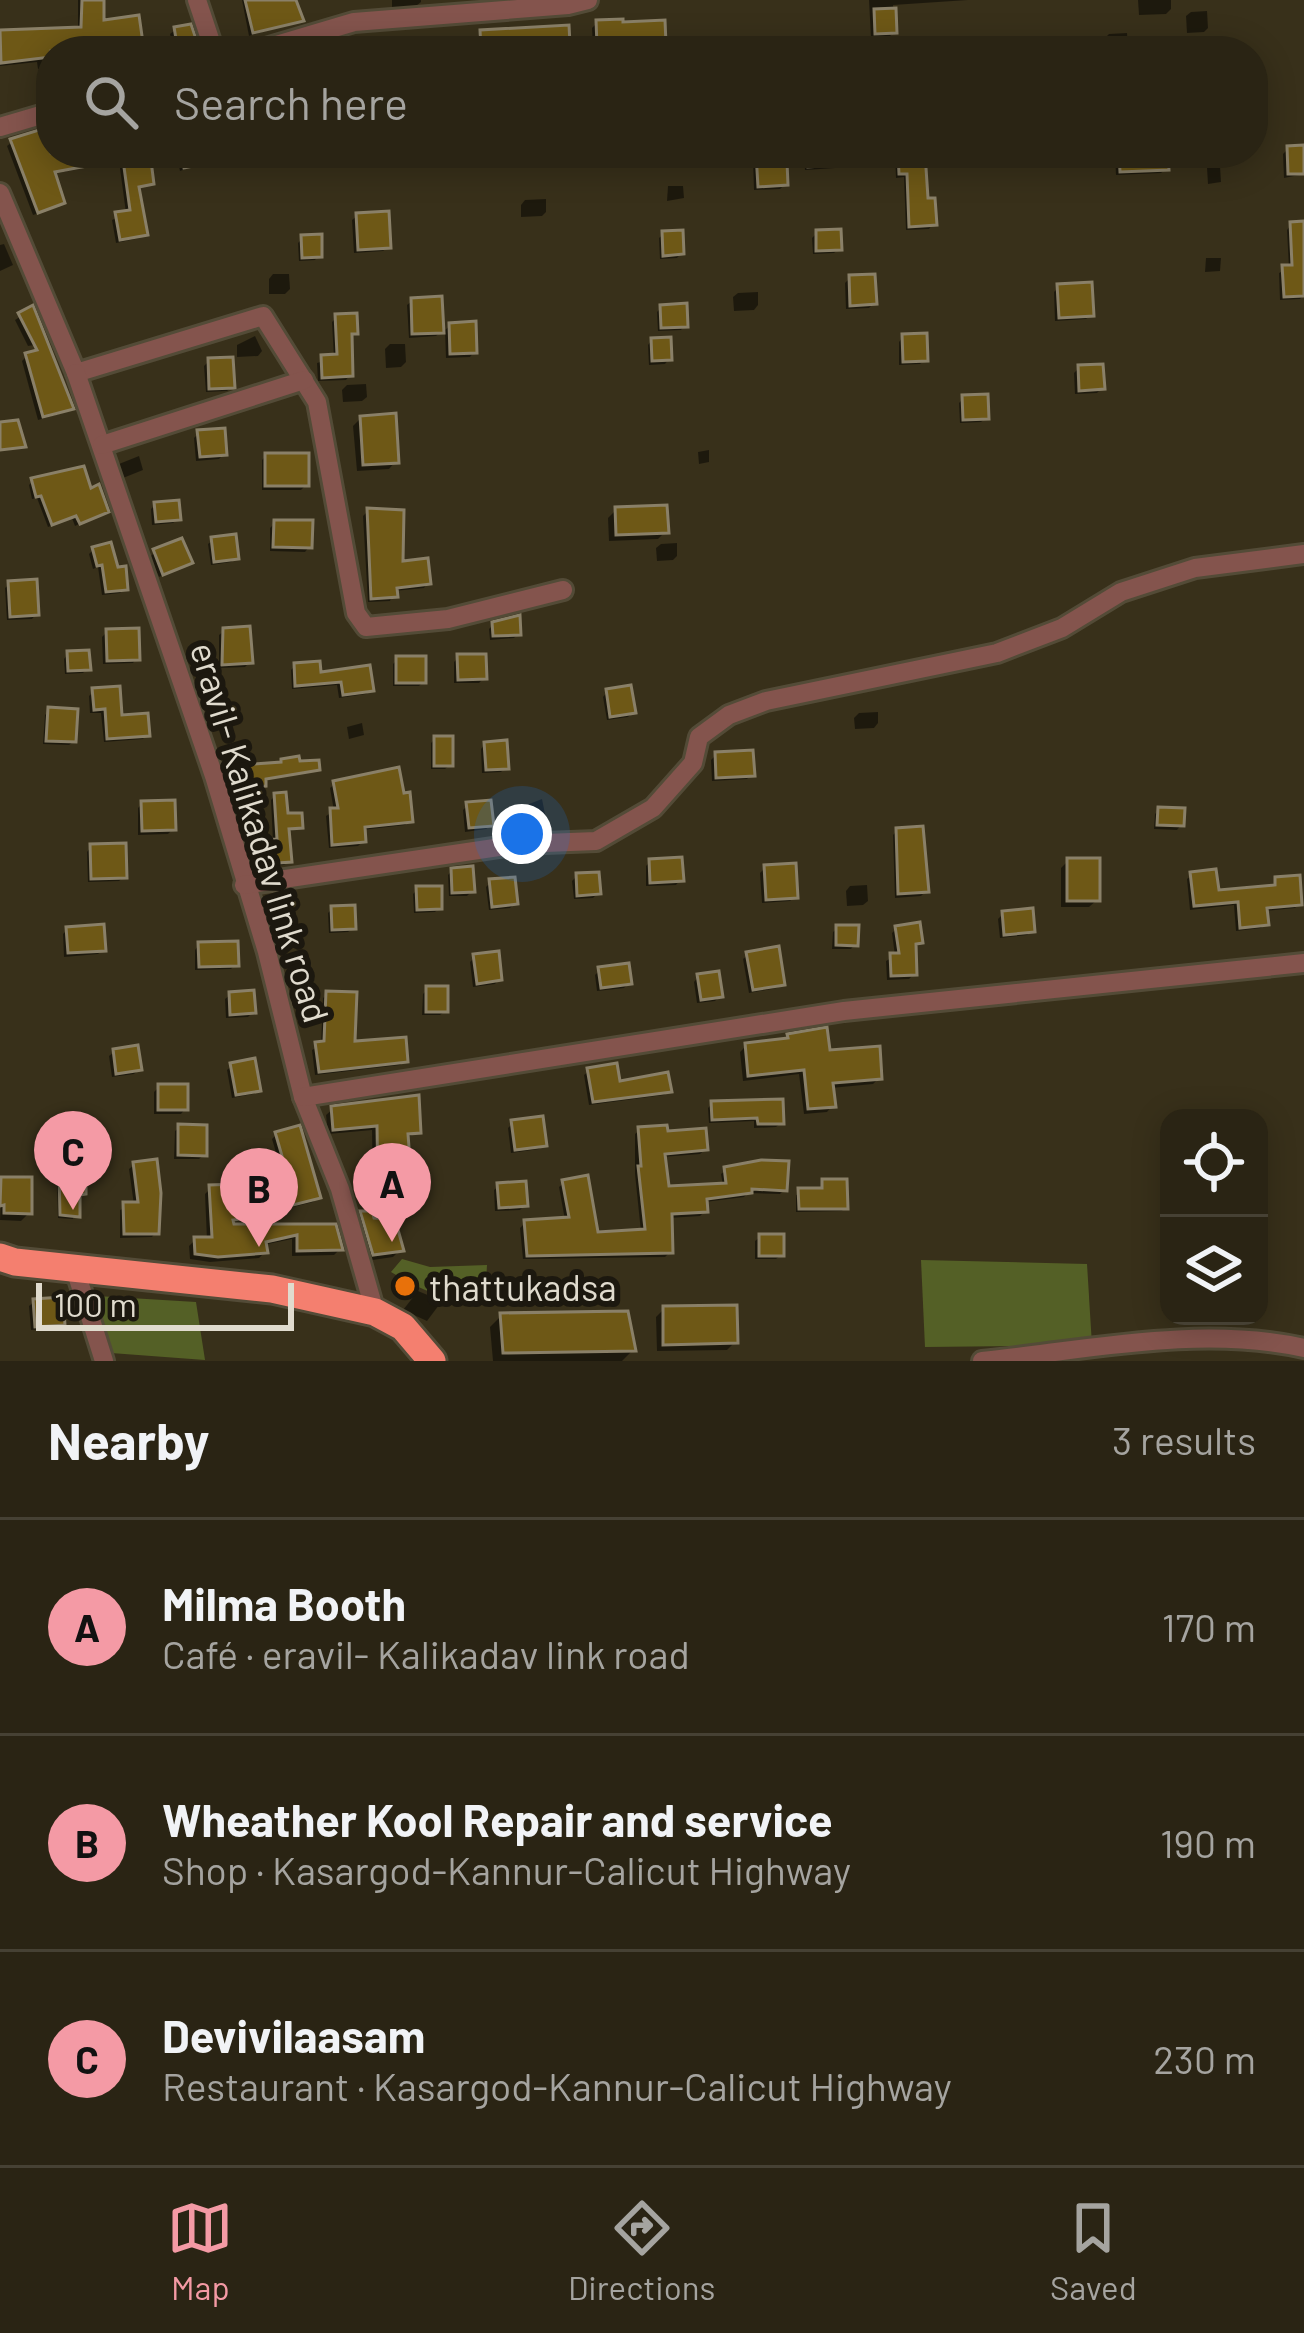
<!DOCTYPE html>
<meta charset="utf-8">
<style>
:root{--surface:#2a2414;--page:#363022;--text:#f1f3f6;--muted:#a5a4a0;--line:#464134;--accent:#f49aa5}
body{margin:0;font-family:Barlow,sans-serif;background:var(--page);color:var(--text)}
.controls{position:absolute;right:36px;bottom:36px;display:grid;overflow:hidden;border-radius:24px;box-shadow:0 6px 30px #0003}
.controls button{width:108px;height:108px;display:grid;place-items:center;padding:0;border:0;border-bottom:3px solid var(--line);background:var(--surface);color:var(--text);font:60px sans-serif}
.scale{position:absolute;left:36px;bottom:30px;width:258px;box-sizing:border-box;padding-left:12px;border:6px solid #e0dbce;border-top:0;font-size:33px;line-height:42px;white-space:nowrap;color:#e0dbce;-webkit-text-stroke:9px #1c180f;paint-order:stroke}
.you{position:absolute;left:522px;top:834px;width:42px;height:42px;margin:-30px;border:9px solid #fff;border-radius:50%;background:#1a73e8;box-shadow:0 0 0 18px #1a73e833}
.badge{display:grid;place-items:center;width:78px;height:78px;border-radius:50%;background:var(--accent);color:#111;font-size:39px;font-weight:700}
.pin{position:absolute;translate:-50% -99px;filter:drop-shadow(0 3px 6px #0008)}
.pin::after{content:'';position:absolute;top:63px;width:42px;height:36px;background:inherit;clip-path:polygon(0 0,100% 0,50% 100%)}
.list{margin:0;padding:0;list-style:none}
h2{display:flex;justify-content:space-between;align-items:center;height:156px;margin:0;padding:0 48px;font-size:51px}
h2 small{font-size:39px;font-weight:400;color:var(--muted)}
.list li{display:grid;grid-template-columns:78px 1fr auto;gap:36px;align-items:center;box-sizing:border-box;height:216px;padding:0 48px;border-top:3px solid var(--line)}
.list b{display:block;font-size:45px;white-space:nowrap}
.list p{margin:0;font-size:39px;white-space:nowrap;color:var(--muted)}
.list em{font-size:39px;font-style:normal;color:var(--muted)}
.icon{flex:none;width:66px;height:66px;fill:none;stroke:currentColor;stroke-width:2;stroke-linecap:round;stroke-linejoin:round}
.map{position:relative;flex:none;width:1304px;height:1361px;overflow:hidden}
.search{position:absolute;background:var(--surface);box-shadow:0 6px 30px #0003;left:36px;right:36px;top:36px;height:132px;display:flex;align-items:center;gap:30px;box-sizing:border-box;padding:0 42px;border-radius:48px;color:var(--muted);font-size:45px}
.sheet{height:804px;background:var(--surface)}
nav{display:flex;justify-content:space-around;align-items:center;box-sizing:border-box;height:168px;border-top:3px solid var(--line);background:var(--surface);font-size:33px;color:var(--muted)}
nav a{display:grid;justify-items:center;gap:6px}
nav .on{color:var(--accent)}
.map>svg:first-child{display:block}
</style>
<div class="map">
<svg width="1304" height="1361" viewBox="0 0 1304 1361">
<rect width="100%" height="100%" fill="#38301a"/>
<!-- green -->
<g fill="#546026">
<path d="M402,1259L430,1267L487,1265L485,1299C441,1299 429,1294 391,1272Z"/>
<polygon points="921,1260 1087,1264 1092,1345 925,1347"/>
<polygon points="97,1296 196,1302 205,1360 111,1353"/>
</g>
<!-- shadow -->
<g fill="#0007">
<polygon points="78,0 101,0 101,23 140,42 135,47 109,51 51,51 51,68 38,69 37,62 0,66 0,33 78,30"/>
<polygon points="242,0 292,0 301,20 249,36"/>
<polygon points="392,0 421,0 421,2 416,6 392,8"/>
<polygon points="869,0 968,0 893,5 894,32 889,37 871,38"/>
<polygon points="1138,0 1171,0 1171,9 1166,14 1139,15"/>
<polygon points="1207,11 1208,28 1204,32 1187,33 1186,16 1191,12"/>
<polygon points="597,23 663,42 659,47 593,49 592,28"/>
<polygon points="566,28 567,51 478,51 477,37 482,33"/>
<polygon points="175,30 197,51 174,51 170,34"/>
<polygon points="1127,33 1128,51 1105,51 1104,39 1109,34"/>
<polygon points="12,142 51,143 51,153 82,153 84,165 80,169 52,174 62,202 58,207 33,215 7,146"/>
<polygon points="1304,148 1304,174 1284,178 1283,154 1288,149"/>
<polygon points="133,153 147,153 151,183 136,189 145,234 140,238 116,243 112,220 126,213 119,161"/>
<polygon points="176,153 202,153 204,162 180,171"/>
<polygon points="552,153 563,153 563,162 552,164"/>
<polygon points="748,153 775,153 785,184 780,189 754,190 753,159 748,159"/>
<polygon points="804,153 839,153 840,164 835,168 805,170"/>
<polygon points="895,153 922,153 925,201 933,224 929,229 906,230 904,177 896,178"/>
<polygon points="1119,153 1165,153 1166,169 1161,173 1116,175 1115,157"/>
<polygon points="1220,166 1221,182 1208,184 1207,168"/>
<polygon points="668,186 683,186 684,198 667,201"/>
<polygon points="546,199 546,212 542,216 521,217 521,205 525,200"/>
<polygon points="357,216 388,247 383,251 354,253 352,220"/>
<polygon points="1304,224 1304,295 1300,299 1280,300 1279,273 1289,268 1287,230 1291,225"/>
<polygon points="817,233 839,249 834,253 813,254 812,238"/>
<polygon points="664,234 681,253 677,258 660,259 659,238"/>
<polygon points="303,238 319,255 315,260 299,261 298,243"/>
<polygon points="4,244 13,265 0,271 0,245"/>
<polygon points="1221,258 1220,271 1205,272 1206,258"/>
<polygon points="273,274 289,274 290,289 285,294 269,294 269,279"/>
<polygon points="850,278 874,303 869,308 846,309 845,283"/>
<polygon points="1059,287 1091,315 1086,319 1055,321 1054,292"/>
<polygon points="758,292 758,305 754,310 734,311 733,297 738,293"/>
<polygon points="412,301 441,332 436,336 409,338 407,305"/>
<polygon points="661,308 685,325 681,330 658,331 657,312"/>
<polygon points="31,310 40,344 28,346 15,320"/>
<polygon points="337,317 355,333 349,339 350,375 346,380 318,381 317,363 334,358 332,322"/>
<polygon points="450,326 474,352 470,357 446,358 445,330"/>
<polygon points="255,336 262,351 258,356 237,357 237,345"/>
<polygon points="903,337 925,360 920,364 899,365 899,342"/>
<polygon points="652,340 669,359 665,364 649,365 648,345"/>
<polygon points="390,344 405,344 406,362 401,367 386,368 385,349"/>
<polygon points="26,357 70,408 66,412 38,420 22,361"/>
<polygon points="209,361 232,387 227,391 206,392 204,366"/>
<polygon points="1079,368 1102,388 1097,393 1075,394 1074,373"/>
<polygon points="366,384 367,397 362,401 343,402 342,390 347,385"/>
<polygon points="964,398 986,418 981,422 960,423 959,403"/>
<polygon points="361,418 396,461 389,469 357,471 353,426"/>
<polygon points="199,433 224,454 219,459 196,461 194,438"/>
<polygon points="709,450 709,462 699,464 698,452"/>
<polygon points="139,456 143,470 123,478 119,464"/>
<polygon points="266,456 306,485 301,490 262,490 262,460"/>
<polygon points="33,481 90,491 106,511 75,526 72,518 48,527 37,498 32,499 29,485"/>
<polygon points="155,505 178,519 173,523 152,525 151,509"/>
<polygon points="616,510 666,531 658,539 609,541 608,518"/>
<polygon points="368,511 400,564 428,583 424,588 394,591 390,601 368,602 363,516"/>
<polygon points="275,523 309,547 305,552 270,551 270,528"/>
<polygon points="213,540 236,558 231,562 211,565 208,544"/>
<polygon points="677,543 677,556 673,560 657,561 656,548 661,544"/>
<polygon points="94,549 125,588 120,593 102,595 98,567 93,569 89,554"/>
<polygon points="155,552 189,563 159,577 150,557"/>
<polygon points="10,584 36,614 32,619 7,620 5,588"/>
<polygon points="494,624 518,634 514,638 490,640 489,629"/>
<polygon points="224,631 250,662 245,667 219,668 219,635"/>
<polygon points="107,632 137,658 133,663 103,664 102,637"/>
<polygon points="68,654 88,668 83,673 65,674 64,659"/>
<polygon points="459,657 484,678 479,683 454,683 454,662"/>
<polygon points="398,659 423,682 419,686 393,686 393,664"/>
<polygon points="295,666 318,675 370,690 366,694 339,698 337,685 292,689 291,670"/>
<polygon points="94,691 119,718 147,734 143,739 104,742 101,713 90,713 89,696"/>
<polygon points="607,692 633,712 628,717 607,720 603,697"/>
<polygon points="49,711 74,741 69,745 43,744 45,715"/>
<polygon points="878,712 878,723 874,728 855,729 854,718 859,713"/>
<polygon points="362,723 364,735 349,739 347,727"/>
<polygon points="435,739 450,765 445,769 431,769 431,743"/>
<polygon points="485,744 506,767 501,772 482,773 481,749"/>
<polygon points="716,755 752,774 747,779 712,781 711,760"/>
<polygon points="297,765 316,769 263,780 259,789 238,790 237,771 241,768"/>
<polygon points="335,784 410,820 405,825 362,830 363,841 358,846 329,848 326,816 334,811 330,788"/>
<polygon points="275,796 285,817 300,827 287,832 289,861 284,865 259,867 258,847 273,842 271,800"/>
<polygon points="542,799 545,814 523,823 519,808"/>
<polygon points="142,804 173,829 168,834 138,835 138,808"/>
<polygon points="468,805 491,825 486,829 465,832 463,810"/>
<polygon points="1159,810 1181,825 1177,830 1154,829 1155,814"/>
<polygon points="897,831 926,891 921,896 895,898 893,835"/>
<polygon points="91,847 124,877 119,881 88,882 87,852"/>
<polygon points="1068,861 1097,900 1089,907 1061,907 1061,868"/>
<polygon points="650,862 680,880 676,885 646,886 646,866"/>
<polygon points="765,868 795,896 790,901 762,903 760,873"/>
<polygon points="452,871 472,891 467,896 449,896 448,875"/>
<polygon points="1192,875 1216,894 1272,888 1276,880 1299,904 1295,908 1264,911 1265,924 1261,928 1236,931 1234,905 1190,910 1187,879"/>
<polygon points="577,876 598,893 593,898 574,899 572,881"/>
<polygon points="491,882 515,903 510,908 489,910 486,887"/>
<polygon points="867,885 868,901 863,905 847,906 846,891 850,886"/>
<polygon points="418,889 439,908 435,912 414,913 413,894"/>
<polygon points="332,909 353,928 348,932 329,933 328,913"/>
<polygon points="1003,914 1032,931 1027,935 1000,938 998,919"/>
<polygon points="838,928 855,944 851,949 832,949 833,932"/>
<polygon points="897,928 920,942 915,947 914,974 909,979 887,980 886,961 895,956 892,933"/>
<polygon points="67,930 103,950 98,954 64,957 63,934"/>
<polygon points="199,945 236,964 231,969 195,970 195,950"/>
<polygon points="748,955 782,984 777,988 749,993 743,959"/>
<polygon points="475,957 499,979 495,984 473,987 470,962"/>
<polygon points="600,970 629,983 624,988 597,991 595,975"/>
<polygon points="698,977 720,996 715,1001 697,1003 694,982"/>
<polygon points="428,989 445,1011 440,1015 422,1015 423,994"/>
<polygon points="328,994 352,1044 405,1060 400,1065 315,1075 312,1050 321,1045 323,998"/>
<polygon points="230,995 253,1012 248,1017 226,1018 225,999"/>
<polygon points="789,1036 828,1054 879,1078 873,1084 831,1088 832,1106 827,1112 804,1114 799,1074 743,1081 740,1052 746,1046 783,1042"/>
<polygon points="114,1052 139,1069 134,1074 112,1077 109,1056"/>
<polygon points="232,1066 258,1090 253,1094 232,1098 227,1070"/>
<polygon points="589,1071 617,1084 669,1091 664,1095 589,1105 584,1075"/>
<polygon points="159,1087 185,1109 181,1114 154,1114 154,1092"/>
<polygon points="712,1104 781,1123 776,1127 754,1128 754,1121 709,1123 708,1108"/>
<polygon points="333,1109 418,1132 406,1138 409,1186 402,1192 373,1194 372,1130 328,1134 326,1115"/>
<polygon points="513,1123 544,1144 539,1149 511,1153 508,1128"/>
<polygon points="180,1127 204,1155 199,1159 174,1159 175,1131"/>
<polygon points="640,1130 665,1134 705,1149 700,1154 662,1157 666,1189 723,1186 721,1174 726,1170 784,1190 780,1194 748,1193 744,1197 705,1202 705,1211 700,1216 669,1218 670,1252 665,1257 523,1259 520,1228 525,1223 565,1220 559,1187 564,1183 596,1235 641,1232 635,1174 635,1134"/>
<polygon points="276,1135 318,1197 313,1202 285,1209 280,1188 285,1183 272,1139"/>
<polygon points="134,1165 156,1232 152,1237 120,1238 120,1210 134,1205 129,1169"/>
<polygon points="61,1175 83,1193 73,1219 58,1218 57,1179"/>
<polygon points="2,1180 29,1213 21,1221 0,1220"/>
<polygon points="823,1182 845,1207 842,1211 796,1212 796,1195 820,1191"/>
<polygon points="499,1186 525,1205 520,1210 495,1211 494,1190"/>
<polygon points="211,1188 237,1217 228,1227 334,1227 340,1249 334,1255 292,1256 292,1239 263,1245 265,1252 259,1258 210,1262 190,1259 189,1246 195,1240 207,1240 205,1194"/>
<polygon points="362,1214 400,1250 393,1257 366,1261 355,1221"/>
<polygon points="760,1237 781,1255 776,1259 755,1259 755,1241"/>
<polygon points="418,1291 442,1301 427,1321 403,1310"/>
<polygon points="34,1302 62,1323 57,1328 31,1330 29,1306"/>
<polygon points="664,1309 735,1342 727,1350 657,1351 656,1317"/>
<polygon points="501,1316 633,1350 622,1361 493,1361 490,1327"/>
</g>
<!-- building -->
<g fill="#6e5816" stroke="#8a8068" stroke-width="3">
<polygon points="82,0 104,0 104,20 139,15 143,43 105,48 106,51 51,51 51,57 1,63 0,30 81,27"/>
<polygon points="245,0 296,0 304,21 253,33"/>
<polygon points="896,8 897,33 875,34 874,9"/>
<polygon points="623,19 623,22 665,20 666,44 597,46 596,20"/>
<polygon points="191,24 200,51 178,51 174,27"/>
<polygon points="569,25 570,44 481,51 480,30"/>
<polygon points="42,129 51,153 85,153 87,166 55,172 65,203 38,213 10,139"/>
<polygon points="1304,145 1304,174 1288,174 1287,146"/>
<polygon points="122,153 150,153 154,184 139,187 148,235 120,240 115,212 130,210"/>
<polygon points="181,153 226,153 226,159 184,168"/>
<polygon points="756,153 778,153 778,162 787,162 788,185 758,187"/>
<polygon points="808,153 854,153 855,164 808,167"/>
<polygon points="898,153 925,153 928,198 935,198 937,225 909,227 907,174 899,174"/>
<polygon points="1119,153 1168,153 1169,170 1120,172"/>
<polygon points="389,211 391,248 358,250 356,213"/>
<polygon points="1304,221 1304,296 1284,297 1282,265 1292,265 1290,222"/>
<polygon points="841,229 842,250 816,251 816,230"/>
<polygon points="683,230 684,254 663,256 662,231"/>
<polygon points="322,234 322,257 302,258 301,235"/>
<polygon points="875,274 877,304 850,306 849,275"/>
<polygon points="1092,282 1094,316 1059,318 1057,284"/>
<polygon points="442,296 444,333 412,334 411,298"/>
<polygon points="687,303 688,327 661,328 660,305"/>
<polygon points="33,305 74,409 43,417 25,353 37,350 18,313"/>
<polygon points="357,313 358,334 352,334 353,376 322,378 321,355 337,354 335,314"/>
<polygon points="476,321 477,353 450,354 449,323"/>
<polygon points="927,333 928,361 903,362 902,334"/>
<polygon points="671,337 672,360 652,361 651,338"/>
<polygon points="233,357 235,388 209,389 208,358"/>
<polygon points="1103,364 1105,389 1079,391 1078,365"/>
<polygon points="988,394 989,419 963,420 962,395"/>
<polygon points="396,413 399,463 363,465 360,416"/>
<polygon points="18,420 26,447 0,450 0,422"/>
<polygon points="225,428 227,455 200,457 197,430"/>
<rect x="265" y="453" width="44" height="33"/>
<polygon points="84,466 91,488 99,484 109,512 80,524 76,516 52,525 41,496 36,497 31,478"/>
<polygon points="179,500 181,520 156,522 154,502"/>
<polygon points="667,505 669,533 616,535 615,507"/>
<polygon points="367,508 404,510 403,561 428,558 431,584 397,588 398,597 371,599"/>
<polygon points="274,520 313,520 312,548 273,547"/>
<polygon points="236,534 239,559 214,562 211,537"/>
<polygon points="182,538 193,563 163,575 153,549"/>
<polygon points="111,542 118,567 126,566 128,590 106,592 102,565 97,566 92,547"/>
<polygon points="37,579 39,615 10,617 8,581"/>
<polygon points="520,615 521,635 493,636 492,622"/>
<polygon points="250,626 253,663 222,665 223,628"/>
<polygon points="139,628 140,660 107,661 106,629"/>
<polygon points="89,650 91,670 68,671 67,651"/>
<polygon points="457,654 486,654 487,679 458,680"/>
<rect x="396" y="656" width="30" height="27"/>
<polygon points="320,661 321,672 370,665 374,691 343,695 341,682 295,686 294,663"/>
<polygon points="631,685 636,713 610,717 606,689"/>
<polygon points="120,686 122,715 148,713 150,736 107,739 105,709 94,710 92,688"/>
<polygon points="48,707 78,709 76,742 46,741"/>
<rect x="434" y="736" width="19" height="30"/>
<polygon points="507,740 509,769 486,770 484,742"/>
<polygon points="753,750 755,776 716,778 715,752"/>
<polygon points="299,756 300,761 319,760 320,770 266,779 266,786 241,788 239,765 281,762 281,759"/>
<polygon points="399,767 404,793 410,792 413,822 365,827 366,842 332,845 330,808 338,808 333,781"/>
<polygon points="286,792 288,813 302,813 303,828 289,829 292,862 263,864 261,840 277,839 274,793"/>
<polygon points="175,800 176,830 142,831 141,801"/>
<polygon points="491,800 494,826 469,828 466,802"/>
<polygon points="1158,807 1185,808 1184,826 1157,825"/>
<polygon points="923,826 929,892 898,894 896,828"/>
<polygon points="126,843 127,878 91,879 90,844"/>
<polygon points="682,857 684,881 650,883 649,859"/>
<rect x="1067" y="858" width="33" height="43"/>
<polygon points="796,863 798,898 766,900 764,865"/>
<polygon points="473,866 475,892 452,893 451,868"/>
<polygon points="1216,869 1219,890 1275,885 1275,877 1300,875 1302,905 1267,908 1269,925 1240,928 1238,902 1194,906 1190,872"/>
<polygon points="599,872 601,894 577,896 576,873"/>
<polygon points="515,877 518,904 492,907 489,879"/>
<polygon points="416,886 442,886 442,909 417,910"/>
<polygon points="355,905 356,929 332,930 331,906"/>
<polygon points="1033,908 1035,932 1004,935 1002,911"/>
<polygon points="920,922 923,943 916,944 917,975 891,976 890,953 899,953 895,926"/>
<polygon points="104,924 106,951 68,953 66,927"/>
<polygon points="836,925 859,925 858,946 836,945"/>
<polygon points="238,941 239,966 199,967 198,942"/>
<polygon points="779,946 785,985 753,990 746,952"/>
<polygon points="499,951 502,980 477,984 473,954"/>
<polygon points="629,963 632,984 601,988 598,967"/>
<polygon points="719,971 723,997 701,1000 697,974"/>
<rect x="426" y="986" width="22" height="26"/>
<polygon points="254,990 256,1013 230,1015 229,992"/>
<polygon points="326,991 357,992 355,1041 406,1037 408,1062 319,1072 315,1042 324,1041"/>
<polygon points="827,1027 830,1050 880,1046 882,1079 833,1083 836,1107 808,1109 804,1070 748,1076 745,1043 788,1038 787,1034"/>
<polygon points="138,1045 142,1070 116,1074 113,1049"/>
<polygon points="255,1058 261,1091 236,1095 230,1063"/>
<polygon points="617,1063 620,1081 668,1072 672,1092 593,1102 587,1068"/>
<rect x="158" y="1084" width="30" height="26"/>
<polygon points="419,1095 421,1133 408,1134 412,1187 378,1189 377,1126 333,1130 331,1106"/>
<polygon points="783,1099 784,1124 758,1124 757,1118 712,1120 711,1101"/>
<polygon points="543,1116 547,1146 515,1150 511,1120"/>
<polygon points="178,1124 207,1125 207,1156 178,1155"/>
<polygon points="300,1125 321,1198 289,1206 283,1181 289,1180 275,1132"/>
<polygon points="667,1125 668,1131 706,1128 708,1150 665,1154 669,1186 726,1183 724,1167 761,1160 789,1161 787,1191 752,1189 752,1193 707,1199 708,1212 672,1214 673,1253 527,1256 524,1220 569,1217 562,1180 588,1175 598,1232 645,1229 638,1166 641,1166 638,1127"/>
<polygon points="157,1159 161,1193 159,1234 124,1234 123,1202 138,1202 133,1162"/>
<polygon points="59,1172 86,1172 86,1194 80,1195 80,1217 60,1215"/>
<polygon points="1,1177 32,1177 32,1214 4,1213 4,1205 0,1206"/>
<polygon points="822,1179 847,1179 848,1209 799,1209 798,1188 822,1188"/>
<polygon points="526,1181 528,1206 499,1208 497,1183"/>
<polygon points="239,1184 241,1219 233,1220 234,1224 336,1224 343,1250 297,1251 297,1235 266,1242 268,1253 218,1257 195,1254 194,1237 212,1237 209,1185"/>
<polygon points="360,1211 372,1211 374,1218 395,1219 404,1251 373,1255"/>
<rect x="759" y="1234" width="25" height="22"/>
<polygon points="63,1297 65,1325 35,1327 33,1299"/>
<polygon points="737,1305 738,1343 663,1345 663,1306"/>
<polygon points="628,1311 636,1351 503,1353 500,1313"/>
</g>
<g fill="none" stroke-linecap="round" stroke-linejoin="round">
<defs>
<g id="minor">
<polyline points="197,0 214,51"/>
<polyline points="256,51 354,22 568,5 588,0"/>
<polyline points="0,127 51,112"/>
<polyline points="0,193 76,373 263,316 317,402 356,613 366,627 448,619 563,590"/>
<polyline points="76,373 214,776 267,952 303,1097 340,1189 375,1312"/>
<polyline points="102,445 304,380"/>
<polyline points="244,885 520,844 596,841 653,808 693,763 699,737 729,715 766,701 997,653 1062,628 1121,592 1195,568 1304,554"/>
<polyline points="303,1097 844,1011 1304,963"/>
<polyline points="75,1269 104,1361"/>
<path d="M982,1361C1086,1350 1201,1325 1304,1348"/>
</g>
<polyline id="highway" points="0,1257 15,1262 272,1289 375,1312 403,1327 432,1361"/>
</defs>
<!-- minor casing -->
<use href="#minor" stroke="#534b37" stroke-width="24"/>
<!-- highway casing -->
<use href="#highway" stroke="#534b37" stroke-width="33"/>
<!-- minor -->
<use href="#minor" stroke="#84544d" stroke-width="18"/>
<!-- highway -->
<use href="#highway" stroke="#f47f6f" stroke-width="27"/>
</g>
<!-- markers -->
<circle fill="#e8710a" stroke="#1c180f" stroke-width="4.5" cx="405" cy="1286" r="12"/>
<g text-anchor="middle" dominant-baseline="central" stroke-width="12" stroke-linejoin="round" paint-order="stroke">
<!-- street labels -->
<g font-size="36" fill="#e0dbce" stroke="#1c180f">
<text transform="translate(261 832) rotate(73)">eravil- Kalikadav link road</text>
</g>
<!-- poi labels -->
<g font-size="36" fill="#e0dbce" stroke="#1c180f" text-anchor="start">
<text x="429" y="1286">thattukadsa</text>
</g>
</g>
</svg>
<div class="controls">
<button><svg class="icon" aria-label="locate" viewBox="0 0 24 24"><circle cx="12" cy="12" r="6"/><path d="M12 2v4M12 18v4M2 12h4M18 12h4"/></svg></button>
<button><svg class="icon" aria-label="layers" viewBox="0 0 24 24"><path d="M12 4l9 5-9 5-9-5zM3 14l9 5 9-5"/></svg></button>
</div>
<div class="scale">100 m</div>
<div class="you"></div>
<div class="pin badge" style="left:392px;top:1242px">A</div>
<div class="pin badge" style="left:259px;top:1247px">B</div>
<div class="pin badge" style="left:73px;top:1210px">C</div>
<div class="search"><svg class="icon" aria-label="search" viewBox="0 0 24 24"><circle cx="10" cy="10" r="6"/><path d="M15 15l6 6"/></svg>Search here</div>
</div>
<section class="sheet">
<h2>Nearby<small>3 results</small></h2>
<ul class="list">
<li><span class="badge">A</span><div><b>Milma Booth</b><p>Café · eravil- Kalikadav link road</p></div><em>170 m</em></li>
<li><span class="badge">B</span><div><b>Wheather Kool Repair and service</b><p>Shop · Kasargod-Kannur-Calicut Highway</p></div><em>190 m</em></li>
<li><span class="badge">C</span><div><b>Devivilaasam</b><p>Restaurant · Kasargod-Kannur-Calicut Highway</p></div><em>230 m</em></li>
</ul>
</section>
<nav>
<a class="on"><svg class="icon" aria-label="map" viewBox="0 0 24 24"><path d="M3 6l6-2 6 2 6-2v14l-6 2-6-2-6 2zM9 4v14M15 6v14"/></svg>Map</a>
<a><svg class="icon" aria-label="directions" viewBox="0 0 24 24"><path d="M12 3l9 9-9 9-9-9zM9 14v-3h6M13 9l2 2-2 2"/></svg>Directions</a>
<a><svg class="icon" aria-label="saved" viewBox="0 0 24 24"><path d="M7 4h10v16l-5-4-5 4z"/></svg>Saved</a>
</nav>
